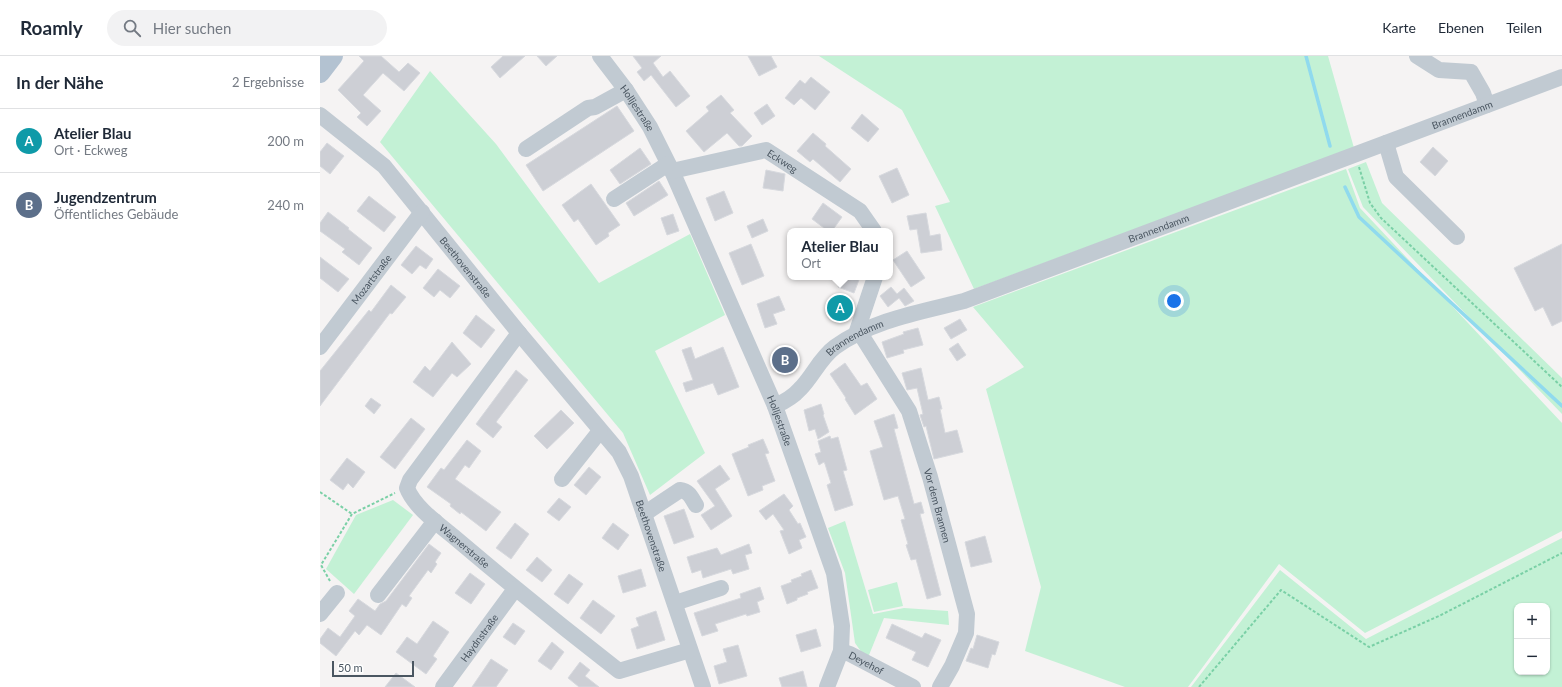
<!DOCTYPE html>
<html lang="de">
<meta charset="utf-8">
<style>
:root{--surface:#fff;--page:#f2f2f3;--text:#1f2937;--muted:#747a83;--line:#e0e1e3;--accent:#d93025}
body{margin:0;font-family:Lato,sans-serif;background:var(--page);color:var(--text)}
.controls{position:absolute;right:12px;bottom:12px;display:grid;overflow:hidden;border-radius:8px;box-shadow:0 1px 3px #0004}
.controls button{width:36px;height:36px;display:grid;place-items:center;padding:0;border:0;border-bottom:1px solid var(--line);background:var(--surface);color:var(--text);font:20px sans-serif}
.scale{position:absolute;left:12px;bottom:10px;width:82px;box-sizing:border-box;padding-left:4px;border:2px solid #4a5661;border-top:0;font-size:11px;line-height:14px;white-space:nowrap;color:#4a5661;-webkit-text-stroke:3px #fff;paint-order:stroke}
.you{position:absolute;left:854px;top:245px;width:14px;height:14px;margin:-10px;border:3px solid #fff;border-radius:50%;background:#1a73e8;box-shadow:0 0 0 6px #1a73e833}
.badge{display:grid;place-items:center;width:26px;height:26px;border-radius:50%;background:var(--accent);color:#fff;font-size:13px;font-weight:700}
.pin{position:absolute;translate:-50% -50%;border:2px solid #fff;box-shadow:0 1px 4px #0006}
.popup{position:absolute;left:467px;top:172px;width:106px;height:52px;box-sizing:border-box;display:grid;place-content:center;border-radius:8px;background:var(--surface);filter:drop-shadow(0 1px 3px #0005);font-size:13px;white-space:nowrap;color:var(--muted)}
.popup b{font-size:15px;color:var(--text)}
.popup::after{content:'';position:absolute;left:50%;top:100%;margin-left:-8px;border:8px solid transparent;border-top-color:var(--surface)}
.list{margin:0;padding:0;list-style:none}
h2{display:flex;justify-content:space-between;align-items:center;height:52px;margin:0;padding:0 16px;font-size:17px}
h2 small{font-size:13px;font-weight:400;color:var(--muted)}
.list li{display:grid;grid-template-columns:26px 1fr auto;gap:12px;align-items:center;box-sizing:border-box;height:64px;padding:0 16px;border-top:1px solid var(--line)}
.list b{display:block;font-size:15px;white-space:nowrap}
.list p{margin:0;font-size:13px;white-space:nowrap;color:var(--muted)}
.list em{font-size:13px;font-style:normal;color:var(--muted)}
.icon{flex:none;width:22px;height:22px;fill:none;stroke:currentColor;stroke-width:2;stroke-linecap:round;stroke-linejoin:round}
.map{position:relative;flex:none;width:1242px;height:631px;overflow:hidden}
header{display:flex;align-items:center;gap:24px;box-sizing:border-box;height:56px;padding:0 20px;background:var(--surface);border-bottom:1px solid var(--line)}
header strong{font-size:19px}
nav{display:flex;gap:22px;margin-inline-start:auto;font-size:14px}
.search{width:280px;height:36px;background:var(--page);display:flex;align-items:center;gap:10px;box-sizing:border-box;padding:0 14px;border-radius:22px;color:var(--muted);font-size:15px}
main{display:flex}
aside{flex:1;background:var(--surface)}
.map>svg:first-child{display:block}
</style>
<header>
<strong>Roamly</strong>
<div class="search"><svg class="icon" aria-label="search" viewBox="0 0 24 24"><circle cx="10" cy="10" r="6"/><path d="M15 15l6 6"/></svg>Hier suchen</div>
<nav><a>Karte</a><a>Ebenen</a><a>Teilen</a></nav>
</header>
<main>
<aside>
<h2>In der Nähe<small>2 Ergebnisse</small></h2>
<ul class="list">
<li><span class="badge" style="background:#0f9aa8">A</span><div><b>Atelier Blau</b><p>Ort · Eckweg</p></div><em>200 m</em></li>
<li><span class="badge" style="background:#5c6f8a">B</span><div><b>Jugendzentrum</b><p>Öffentliches Gebäude</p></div><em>240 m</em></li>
</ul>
</aside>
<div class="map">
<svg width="1242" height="631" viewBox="0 0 1242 631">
<rect width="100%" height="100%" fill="#f5f3f3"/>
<!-- green -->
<g fill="#c3f1d5" fill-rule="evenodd">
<polygon points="499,0 1008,0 1034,92 654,233 615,150 630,146 582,54"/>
<polygon points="110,15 176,88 279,227 370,178 405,259 335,295 385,397 330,439 303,377 60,86"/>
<polygon points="1046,106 1062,147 1242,322 1242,358 1043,151 1028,113"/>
<polygon points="1026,113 1040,152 1242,367 1242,475 1045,577 959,508 868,631 805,631 705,595 721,531 666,333 704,311 653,251"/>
<polygon points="73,444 93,459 34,538 6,513 36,459"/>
<polygon points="525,465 553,558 584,552 628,555 629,569 564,562 547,604 535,587 525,517 508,472"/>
<path d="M1242,482V631H871L960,514L1046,583ZM1197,550H1227V616H1197Z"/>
<polygon points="577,526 583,550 554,556 548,534"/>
</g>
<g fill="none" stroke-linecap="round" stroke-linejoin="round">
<!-- stream -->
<g stroke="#90daee" stroke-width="3.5">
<polyline points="986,0 1010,90"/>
<polyline points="1025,131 1039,161 1242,350"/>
</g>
</g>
<!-- building -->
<g fill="#cdcfd5" stroke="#d7d9de">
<polygon points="39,0 61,0 79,16 88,7 100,17 84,35 63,17 43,39 61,55 47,70 37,61 41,57 18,34 44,5"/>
<polygon points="183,0 205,0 180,22 171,11"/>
<polygon points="217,0 237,0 226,10"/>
<polygon points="313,0 341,0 333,7 343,21 350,15 370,40 356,51 331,19 324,25 317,16 322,12"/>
<polygon points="428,0 451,0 457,11 439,20"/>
<polygon points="491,21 510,36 495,54 481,42 474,49 465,42 480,24 485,28"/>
<polygon points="401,39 414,54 410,57 432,80 422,90 419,90 407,77 384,96 366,75 389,55 386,51"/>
<polygon points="447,48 455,60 442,69 434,57"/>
<polygon points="297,50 314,75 223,135 206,109"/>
<polygon points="542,58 559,73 548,86 531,72"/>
<polygon points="493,77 506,88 505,90 531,113 520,126 493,103 490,106 477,95"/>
<polygon points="7,87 24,100 10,118 0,110 0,96"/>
<polygon points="1113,91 1128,105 1115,120 1100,106"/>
<polygon points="320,92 331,108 300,128 290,114"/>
<polygon points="577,112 589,139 572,147 559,120"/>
<polygon points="446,114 465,118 463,135 443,132"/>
<polygon points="339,125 348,139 314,160 306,147"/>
<polygon points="271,128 300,169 288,177 289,180 276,189 258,163 254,166 242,149"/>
<polygon points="404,135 413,157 395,165 386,142"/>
<polygon points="49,140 76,161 64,176 37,155"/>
<polygon points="503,147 522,161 512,175 508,175 492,163"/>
<polygon points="8,156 29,172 28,173 52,192 39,209 22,196 25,193 0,175 0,167"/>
<polygon points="606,157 610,180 620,178 622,194 601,197 597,173 590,174 587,160"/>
<polygon points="353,158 359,175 347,179 341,162"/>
<polygon points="443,163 448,175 432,182 427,170"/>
<polygon points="431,188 444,220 422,229 409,197"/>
<polygon points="1242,188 1242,265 1232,270 1223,251 1215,255 1194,212"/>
<polygon points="96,190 113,203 106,213 100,209 92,218 81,209"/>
<polygon points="587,195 605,222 591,231 573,204"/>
<polygon points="0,201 29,223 18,236 0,222"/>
<polygon points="118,213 140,230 130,242 120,234 114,241 103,232"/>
<polygon points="522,221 540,221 534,237 518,231"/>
<polygon points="71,229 86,241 72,258 70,257 0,350 0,315 49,254 51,256"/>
<polygon points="571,231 577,238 584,232 594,245 585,250 579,242 568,251 560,240"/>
<polygon points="459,240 465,254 453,258 457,268 445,272 437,248"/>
<polygon points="522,242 531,252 519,263 510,253"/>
<polygon points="156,259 175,274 161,292 143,277"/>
<polygon points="640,263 647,274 631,283 624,272"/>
<polygon points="598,272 603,289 583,294 584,297 567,302 562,286 584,278 583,276"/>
<polygon points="132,286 151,308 137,321 132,317 113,341 93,326 105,310 110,315"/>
<polygon points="638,287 646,299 637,305 629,293"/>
<polygon points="371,291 375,303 403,291 419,331 398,339 393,327 366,336 363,327 373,324 362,294"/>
<polygon points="474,292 480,307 457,316 451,301"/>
<polygon points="525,307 541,330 547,327 557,343 535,359 525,343 526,342 510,318"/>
<polygon points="601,312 608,344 619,341 622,353 620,353 625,377 637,374 643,396 614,403 606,370 604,371 600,359 603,358 597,332 587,334 582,317"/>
<polygon points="196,314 208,324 176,366 182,371 173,382 156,368"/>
<polygon points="51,342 61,349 54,358 45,350"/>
<polygon points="501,348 504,358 503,359 509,376 498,383 495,373 489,375 484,354"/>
<polygon points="241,354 254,367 227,393 214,380"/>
<polygon points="574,358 578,372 574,373 594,448 601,446 604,457 600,458 621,539 607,543 596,503 591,504 586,489 588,488 581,464 585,463 578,440 564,444 550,395 563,391 554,365"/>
<polygon points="91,362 105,373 75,413 60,401"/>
<polygon points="510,380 511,383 518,381 527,414 523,415 533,449 515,455 507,429 511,427 505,408 504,406 499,409 495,398 501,396 498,385"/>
<polygon points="443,383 449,397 445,398 455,425 442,430 443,434 428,440 412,398 429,391 428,389"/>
<polygon points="147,384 161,395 149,412 145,409 135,423 181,456 166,475 141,456 140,458 130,450 131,448 107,431 121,412 124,414"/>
<polygon points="27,402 45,416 33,432 28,427 23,434 10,424"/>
<polygon points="400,409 410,423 395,433 412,460 391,474 381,459 395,450 377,425"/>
<polygon points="269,411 281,421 266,439 254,429"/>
<polygon points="464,438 473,450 469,454 478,468 480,467 486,481 479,484 482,492 469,498 460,475 464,474 453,458 446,464 439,455"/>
<polygon points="239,442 251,451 239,465 227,456"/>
<polygon points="364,453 374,481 354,488 344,460"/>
<polygon points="195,467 209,478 191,503 176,492"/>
<polygon points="293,467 309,479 298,494 282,482"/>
<polygon points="665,480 672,506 651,511 645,486"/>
<polygon points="109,488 121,497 115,506 117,508 111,517 108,514 89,540 92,542 86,551 82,548 61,579 47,569 39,579 35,575 16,600 0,587 0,583 8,572 20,581 35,560 29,555 38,543 55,555 60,548 66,545"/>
<polygon points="429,488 432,497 425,499 429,513 413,518 411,513 383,522 381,514 372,517 367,501 397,492 401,499"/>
<polygon points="217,501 232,514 222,526 206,514"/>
<polygon points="321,513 326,530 303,537 298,520"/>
<polygon points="491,514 498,532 487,536 488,538 477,542 477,544 467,548 461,530 472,526 471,524 482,520 481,518"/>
<polygon points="150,517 165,528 151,548 135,537"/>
<polygon points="249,518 263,528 248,548 234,538"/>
<polygon points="440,531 444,543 437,546 440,556 427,560 426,558 395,568 398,575 382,580 374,557 421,542 420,538"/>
<polygon points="273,544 295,560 281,578 260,562"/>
<polygon points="336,555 345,584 317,593 311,573 319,570 316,562"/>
<polygon points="113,565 129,576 113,600 117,603 106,618 76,596 87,581 97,588"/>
<polygon points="193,567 205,575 195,589 183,581"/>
<polygon points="572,568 602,582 605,577 621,584 608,611 592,604 596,596 566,582"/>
<polygon points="496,573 501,590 481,596 476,579"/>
<polygon points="657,579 679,586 675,599 672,598 668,612 646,605 651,592 653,593"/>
<polygon points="232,586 244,596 231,614 218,605"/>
<polygon points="418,589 427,620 399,628 394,610 407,606 403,593"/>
<polygon points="171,603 188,614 176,631 152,631"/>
<polygon points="260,606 270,614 265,620 279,631 259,631 248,622"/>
<polygon points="483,615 487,631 462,631 459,622"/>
<polygon points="76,617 95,631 65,631"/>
</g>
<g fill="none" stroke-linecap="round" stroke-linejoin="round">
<!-- path -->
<g stroke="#7ad0a6" stroke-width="2" stroke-dasharray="3 2" stroke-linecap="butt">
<polyline points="1039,111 1050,147 1061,162 1242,331"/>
<polyline points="0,436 32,458"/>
<polyline points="10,525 1,509 32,458 75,437"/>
<polyline points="879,631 961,534 1049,591 1119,560 1242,497"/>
</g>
<!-- minor -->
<g stroke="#c1cad2" stroke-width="16">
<path id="s1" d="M280,0L306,34L330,71L352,115L455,350L514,517L522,570L521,595L507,631"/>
<polyline points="1097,0 1119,14 1151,16 1163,37 1167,49"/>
<path id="s2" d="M0,59L64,110L199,277L299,396L311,420L324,458L383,631"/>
<polyline points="1066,87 1076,121 1137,181"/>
<polyline points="206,93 268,52 275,51 306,34"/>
<path id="s3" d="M352,115L446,94L540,155L554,175"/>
<polyline points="294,143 348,108"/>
<path id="s4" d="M199,277L90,424L87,432C95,453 123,471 140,486C192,530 245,573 299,615L370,594"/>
<path id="s5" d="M540,277L589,355L610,421L647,558L646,577L632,610L620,631"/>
<polyline points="536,278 555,221"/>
<path id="s6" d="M0,291L102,156"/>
<path id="s7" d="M455,350C464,346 473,341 480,333C493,320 500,302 515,291C552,264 601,256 644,245L1242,21"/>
<polyline points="242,423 280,375"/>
<path d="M324,458L360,434C369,435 371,441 376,449"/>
<polyline points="58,539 115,465"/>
<polyline points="355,547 401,532"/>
<polyline points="0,558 17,537"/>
<path id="s8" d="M521,595L530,598L593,631"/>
<path id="s9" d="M123,631L195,533"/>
</g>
<!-- major -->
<polyline stroke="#b3c2d1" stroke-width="20" points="0,17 13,0"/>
</g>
<g text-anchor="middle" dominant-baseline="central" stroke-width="4" stroke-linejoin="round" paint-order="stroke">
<!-- street labels -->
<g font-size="10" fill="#4a5661" stroke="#fff">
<text stroke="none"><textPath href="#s1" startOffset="64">Holljestraße</textPath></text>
<text stroke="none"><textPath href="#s7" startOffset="755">Brannendamm</textPath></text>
<text stroke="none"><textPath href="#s3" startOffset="116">Eckweg</textPath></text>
<text stroke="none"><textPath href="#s7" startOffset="431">Brannendamm</textPath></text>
<text stroke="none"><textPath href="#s2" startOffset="212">Beethovenstraße</textPath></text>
<text stroke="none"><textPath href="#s6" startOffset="85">Mozartstraße</textPath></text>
<text stroke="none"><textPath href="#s7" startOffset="107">Brannendamm</textPath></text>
<text stroke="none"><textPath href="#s1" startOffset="408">Holljestraße</textPath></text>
<text stroke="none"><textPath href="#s5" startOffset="191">Vor dem Brannen</textPath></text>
<text stroke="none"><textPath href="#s2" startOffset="542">Beethovenstraße</textPath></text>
<text stroke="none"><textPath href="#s4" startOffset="274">Wagnerstraße</textPath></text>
<text stroke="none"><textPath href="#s9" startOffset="61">Haydnstraße</textPath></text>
<text stroke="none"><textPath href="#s8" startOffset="28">Deyehof</textPath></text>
</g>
</g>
</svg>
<div class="controls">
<button>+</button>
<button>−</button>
</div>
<div class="scale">50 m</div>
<div class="you"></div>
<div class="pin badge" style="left:520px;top:252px;background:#0f9aa8">A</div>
<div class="popup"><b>Atelier Blau</b>Ort</div>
<div class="pin badge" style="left:465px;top:304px;background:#5c6f8a">B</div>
</div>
</main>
